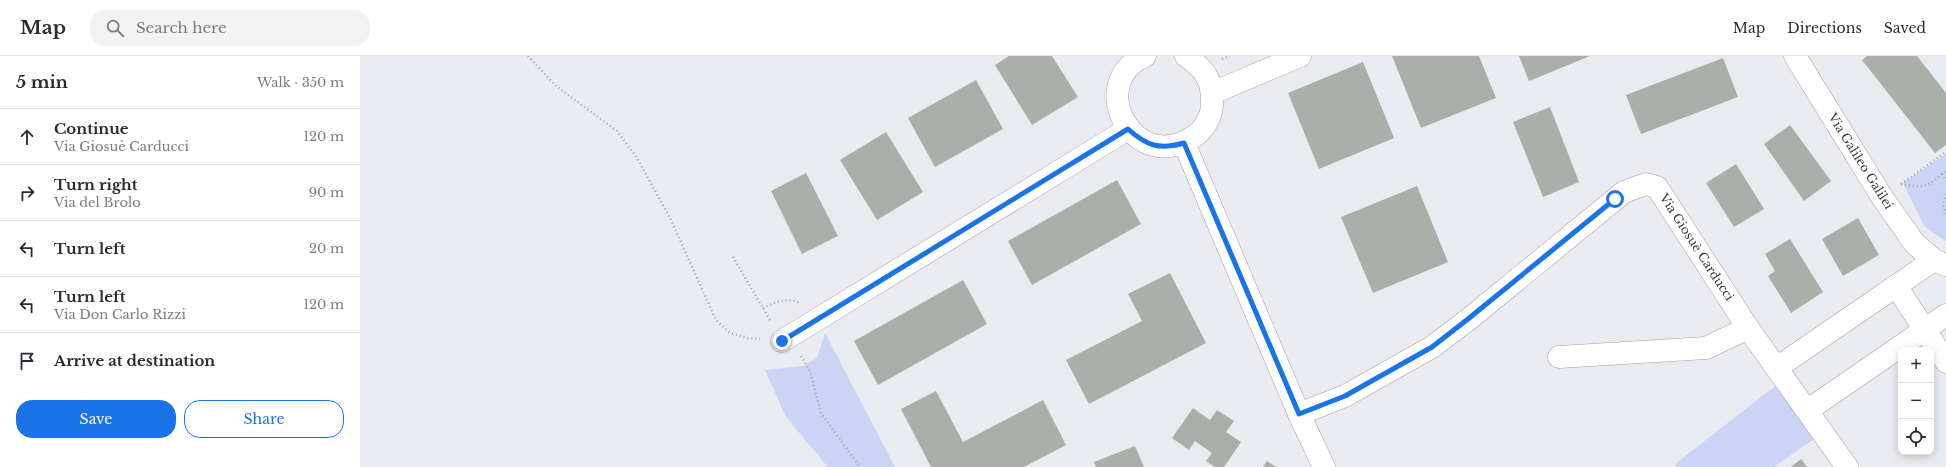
<!DOCTYPE html>
<meta charset="utf-8">
<style>
:root{--surface:#fff;--page:#f2f2f3;--text:#2b2b33;--muted:#7c7c81;--line:#e1e1e2;--accent:#1a73e8}
body{margin:0;font-family:"Libre Baskerville",serif;background:var(--page);color:var(--text)}
.controls{position:absolute;right:12px;bottom:12px;display:grid;overflow:hidden;border-radius:8px;box-shadow:0 2px 10px #0003}
.controls button{width:36px;height:36px;display:grid;place-items:center;padding:0;border:0;border-bottom:1px solid var(--line);background:var(--surface);color:var(--text);font:20px sans-serif}
.stop{position:absolute;width:12px;height:12px;margin:-9px;border:3px solid #1a73e8;border-radius:50%;background:#fff}
.stop.end{background:#1a73e8;border-color:#fff;box-shadow:0 1px 4px #0008}
.list{margin:0;padding:0;list-style:none}
h2{display:flex;justify-content:space-between;align-items:center;height:52px;margin:0;padding:0 16px;font-size:17px}
h2 small{font-size:13px;font-weight:400;color:var(--muted)}
.list li{display:grid;grid-template-columns:26px 1fr auto;gap:12px;align-items:center;box-sizing:border-box;height:56px;padding:0 16px;border-top:1px solid var(--line)}
.list b{display:block;font-size:15px;white-space:nowrap}
.list p{margin:0;font-size:13px;white-space:nowrap;color:var(--muted)}
.list em{font-size:13px;font-style:normal;color:var(--muted)}
.actions{display:flex;gap:8px;padding:12px 16px}
.actions a{flex:1;padding:9px 0;border:1px solid var(--accent);border-radius:16px;text-align:center;font-size:14px;color:var(--accent)}
.actions .main{background:var(--accent);color:#fff}
.icon{flex:none;width:22px;height:22px;fill:none;stroke:currentColor;stroke-width:2;stroke-linecap:round;stroke-linejoin:round}
.map{position:relative;flex:none;width:1586px;height:411px;overflow:hidden}
header{display:flex;align-items:center;gap:24px;box-sizing:border-box;height:56px;padding:0 20px;background:var(--surface);border-bottom:1px solid var(--line)}
header strong{font-size:19px}
nav{display:flex;gap:22px;margin-inline-start:auto;font-size:14px}
.search{width:280px;height:36px;background:var(--page);display:flex;align-items:center;gap:10px;box-sizing:border-box;padding:0 14px;border-radius:16px;color:var(--muted);font-size:15px}
main{display:flex}
aside{flex:1;background:var(--surface)}
.map>svg:first-child{display:block}
</style>
<header>
<strong>Map</strong>
<div class="search"><svg class="icon" aria-label="search" viewBox="0 0 24 24"><circle cx="10" cy="10" r="6"/><path d="M15 15l6 6"/></svg>Search here</div>
<nav><a>Map</a><a>Directions</a><a>Saved</a></nav>
</header>
<main>
<aside>
<h2>5 min<small>Walk · 350 m</small></h2>
<ul class="list">
<li><svg class="icon" aria-label="ahead" viewBox="0 0 24 24"><path d="M12 20V5M6 11l6-6 6 6"/></svg><div><b>Continue</b><p>Via Giosuè Carducci</p></div><em>120 m</em></li>
<li><svg class="icon" aria-label="right" viewBox="0 0 24 24"><path d="M7 20v-9h11M14 6l5 5-5 5"/></svg><div><b>Turn right</b><p>Via del Brolo</p></div><em>90 m</em></li>
<li><svg class="icon" aria-label="left" viewBox="0 0 24 24"><path d="M17 20v-9H6M10 6l-5 5 5 5"/></svg><div><b>Turn left</b></div><em>20 m</em></li>
<li><svg class="icon" aria-label="left" viewBox="0 0 24 24"><path d="M17 20v-9H6M10 6l-5 5 5 5"/></svg><div><b>Turn left</b><p>Via Don Carlo Rizzi</p></div><em>120 m</em></li>
<li><svg class="icon" aria-label="arrive" viewBox="0 0 24 24"><path d="M6 21V4h12l-3 4 3 4H6"/></svg><div><b>Arrive at destination</b></div></li>
</ul>
<div class="actions"><a class="main">Save</a><a>Share</a></div>
</aside>
<div class="map">
<svg width="1586" height="411" viewBox="0 0 1586 411">
<rect width="100%" height="100%" fill="#eaebf0"/>
<!-- green -->
<g fill="#ccd4f5">
<polygon points="1586,98 1586,185 1565,171 1543,127"/>
<polygon points="465,277 535,411 468,411 426,361 405,314 443,310 457,302"/>
<polygon points="1419,327 1454,383 1414,411 1317,411 1315,408"/>
</g>
<!-- building -->
<g fill="#abaea9">
<polygon points="649,0 692,0 718,41 672,69 635,9"/>
<polygon points="1032,0 1119,0 1136,42 1061,72"/>
<polygon points="1159,0 1230,0 1169,25"/>
<polygon points="1507,0 1557,0 1586,37 1586,89 1575,97 1502,4"/>
<polygon points="1363,2 1378,41 1281,78 1266,39"/>
<polygon points="1003,6 1034,82 959,113 928,37"/>
<polygon points="616,24 643,73 575,111 548,62"/>
<polygon points="1190,51 1219,126 1183,141 1153,66"/>
<polygon points="1430,69 1471,125 1444,145 1404,88"/>
<polygon points="526,76 563,136 517,164 480,104"/>
<polygon points="1376,108 1404,153 1374,171 1346,127"/>
<polygon points="446,117 478,180 442,198 411,135"/>
<polygon points="757,124 781,168 672,229 648,185"/>
<polygon points="1057,130 1088,206 1013,237 981,161"/>
<polygon points="1498,162 1519,199 1483,220 1462,183"/>
<polygon points="1430,183 1463,236 1431,257 1408,220 1415,215 1405,198"/>
<polygon points="810,217 846,287 729,348 706,304 782,265 768,238"/>
<polygon points="603,224 627,268 518,329 494,285"/>
<polygon points="576,335 603,386 683,344 706,389 664,411 571,411 541,353"/>
<polygon points="833,352 850,364 857,354 874,365 866,376 881,386 864,411 855,411 846,405 852,397 835,385 829,394 812,382"/>
<polygon points="775,390 784,411 736,411 734,406"/>
<polygon points="1441,403 1447,411 1431,411"/>
<polygon points="907,405 916,411 903,411"/>
</g>
<g fill="none" stroke-linecap="round" stroke-linejoin="round">
<defs>
<g id="minor">
<path d="M785,0C725,26 773,120 833,81C843,75 852,61 852,48C853,25 845,13 826,0"/>
<polyline points="1435,0 1522,141 1555,188 1574,204 1586,209"/>
<polyline points="852,37 940,0"/>
<polyline points="824,87 939,358 964,411"/>
<polyline points="1536,230 1586,306"/>
<polyline points="422,285 768,73"/>
<polyline points="1199,301 1346,292 1388,272"/>
<polyline points="1418,311 1574,204"/>
<polyline points="1448,354 1586,259"/>
<polyline points="939,358 985,340 1072,291 1109,263 1264,136 1286,128 1297,131 1388,272 1487,411"/>
</g>
</defs>
<!-- minor casing -->
<use href="#minor" stroke="#a1a2a7" stroke-width="23"/>
<!-- path -->
<g stroke="#a4a5a9" stroke-width="2.5" stroke-dasharray="1 3" stroke-linecap="butt">
<polyline points="168,0 196,30 257,75 277,102 311,164 356,264 370,277 388,282 400,283"/>
<polyline points="862,3 870,0"/>
<polyline points="1582,118 1586,124"/>
<polyline points="1541,128 1586,96"/>
<path d="M1541,128C1565,133 1569,130 1586,114"/>
<polyline points="1586,138 1583,149 1586,158"/>
<polyline points="373,201 411,266"/>
<path d="M403,252C415,246 427,241 440,247"/>
<polyline points="441,300 450,315 461,357 500,411"/>
</g>
<!-- minor -->
<use href="#minor" stroke="#fff" stroke-width="22"/>
</g>
<g fill="none" stroke-linecap="round" stroke-linejoin="round">
<!-- route -->
<path stroke="#1a73e8" stroke-width="5" d="M422,285L768,73C787,90 799,94 824,87L939,358L985,340L1072,291L1108,263L1255,143"/>
</g>
<g text-anchor="middle" dominant-baseline="central" stroke-width="3" stroke-linejoin="round" paint-order="stroke">
<!-- street labels -->
<g font-size="12" fill="#3a3a3c" stroke="#fff">
<text transform="translate(1501 105) rotate(58)">Via Galileo Galilei</text>
<text transform="translate(1337 191) rotate(57)">Via Giosuè Carducci</text>
</g>
</g>
</svg>
<div class="controls">
<button>+</button>
<button>−</button>
<button><svg class="icon" aria-label="locate" viewBox="0 0 24 24"><circle cx="12" cy="12" r="6"/><path d="M12 2v4M12 18v4M2 12h4M18 12h4"/></svg></button>
</div>
<div class="stop" style="left:1255px;top:143px"></div>
<div class="stop end" style="left:422px;top:285px"></div>
</div>
</main>
